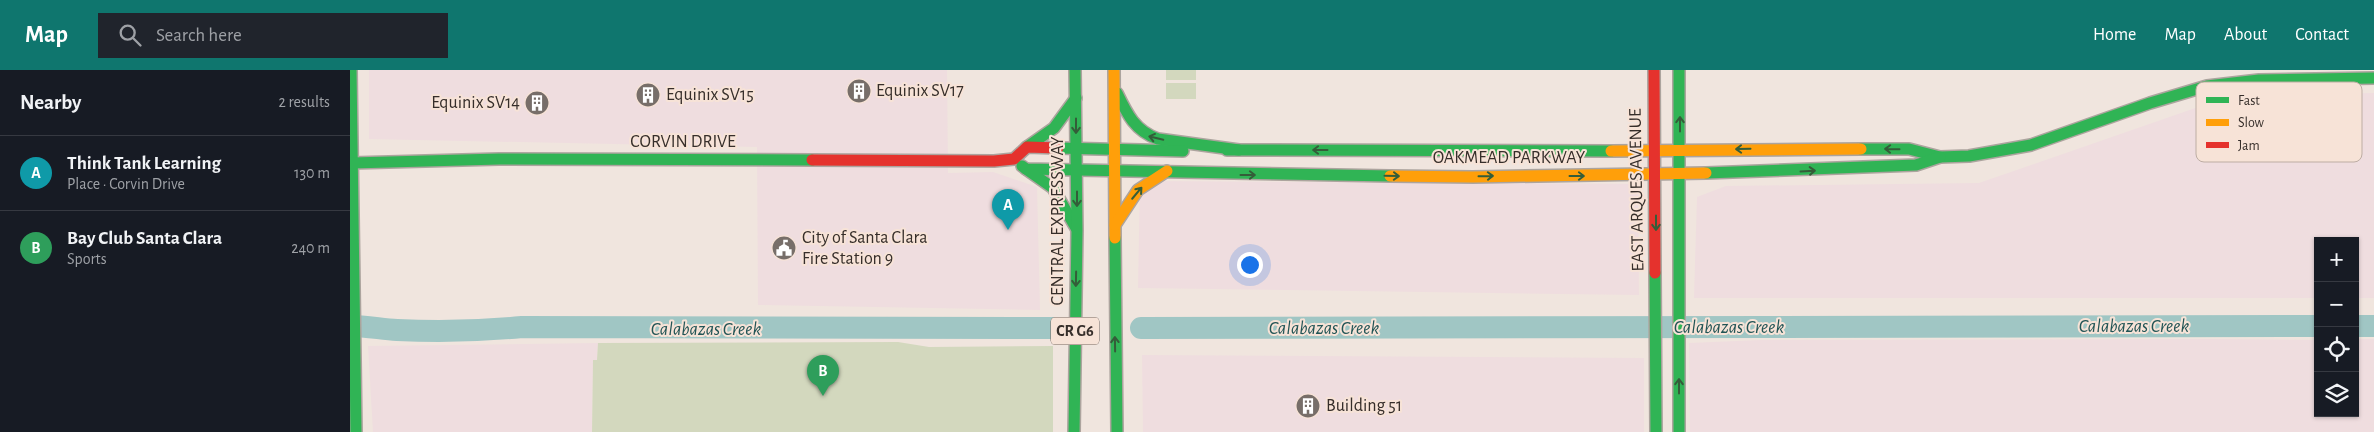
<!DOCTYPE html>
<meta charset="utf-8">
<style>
:root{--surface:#171b24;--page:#20242c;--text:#f1f3f6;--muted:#9ea1a6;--line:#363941;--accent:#0f766e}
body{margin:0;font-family:"Alegreya Sans",sans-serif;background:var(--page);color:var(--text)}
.controls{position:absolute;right:15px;bottom:15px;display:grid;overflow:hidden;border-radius:0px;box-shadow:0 1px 4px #0004}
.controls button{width:45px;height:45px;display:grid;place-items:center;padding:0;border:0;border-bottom:1px solid var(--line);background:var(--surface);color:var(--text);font:25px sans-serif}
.you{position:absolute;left:899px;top:194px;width:18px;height:18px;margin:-12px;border:4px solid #fff;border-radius:50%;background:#1a73e8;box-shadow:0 0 0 8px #1a73e833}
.badge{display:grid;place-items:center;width:32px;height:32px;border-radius:50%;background:var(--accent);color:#fff;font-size:16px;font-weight:700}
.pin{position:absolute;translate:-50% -41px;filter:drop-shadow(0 1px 2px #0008)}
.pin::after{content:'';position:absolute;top:26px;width:18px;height:15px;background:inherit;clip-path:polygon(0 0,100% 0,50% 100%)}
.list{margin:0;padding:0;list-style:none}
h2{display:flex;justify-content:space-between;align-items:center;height:65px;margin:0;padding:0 20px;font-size:21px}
h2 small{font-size:16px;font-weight:400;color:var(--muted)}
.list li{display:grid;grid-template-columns:32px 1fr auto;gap:15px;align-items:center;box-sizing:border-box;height:75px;padding:0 20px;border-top:1px solid var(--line)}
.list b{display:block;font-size:19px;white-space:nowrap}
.list p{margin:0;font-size:16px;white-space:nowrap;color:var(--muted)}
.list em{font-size:16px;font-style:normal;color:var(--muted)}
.icon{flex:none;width:28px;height:28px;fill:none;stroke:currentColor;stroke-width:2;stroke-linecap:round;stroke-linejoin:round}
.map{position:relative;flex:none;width:2024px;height:362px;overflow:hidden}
header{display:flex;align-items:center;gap:30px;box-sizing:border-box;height:70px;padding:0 25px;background:var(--accent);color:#fff}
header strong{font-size:24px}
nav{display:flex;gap:28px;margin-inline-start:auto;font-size:18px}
.search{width:350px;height:45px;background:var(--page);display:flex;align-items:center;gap:12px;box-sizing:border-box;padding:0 18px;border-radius:0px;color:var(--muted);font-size:19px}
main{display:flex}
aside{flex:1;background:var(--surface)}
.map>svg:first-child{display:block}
</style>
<header>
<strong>Map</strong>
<div class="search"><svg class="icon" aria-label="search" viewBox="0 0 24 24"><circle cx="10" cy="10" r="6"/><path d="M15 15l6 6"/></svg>Search here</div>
<nav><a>Home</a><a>Map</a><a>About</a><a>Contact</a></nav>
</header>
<main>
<aside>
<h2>Nearby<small>2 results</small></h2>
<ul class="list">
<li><span class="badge" style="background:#0f9aa8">A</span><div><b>Think Tank Learning</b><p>Place · Corvin Drive</p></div><em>130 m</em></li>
<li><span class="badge" style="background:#2e9e5b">B</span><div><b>Bay Club Santa Clara</b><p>Sports</p></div><em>240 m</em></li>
</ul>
</aside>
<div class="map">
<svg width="2024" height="362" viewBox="0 0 2024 362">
<rect width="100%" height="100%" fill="#f0e5de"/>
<!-- commercial -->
<g fill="#efdddf">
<polygon points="19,0 597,0 598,103 643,102 687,117 690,240 408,235 407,77 19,69"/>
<polygon points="2024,23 2024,228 2005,228 2005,171 1968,171 1968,228 1344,228 1347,127 1376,116 1629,113 1880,26"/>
<polygon points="790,111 1288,114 1289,225 788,218"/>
<polygon points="1861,269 1968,270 1968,343 2005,343 2005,269 2024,269 2024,362 1340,362 1339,273 1411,270"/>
<polygon points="248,273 247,290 243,290 242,362 23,362 18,276"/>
<polygon points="792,285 1294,288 1294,362 793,362"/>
</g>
<!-- green -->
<g fill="#d3d8be">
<rect x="816" y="0" width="30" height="10"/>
<rect x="816" y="13" width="30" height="16"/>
<polygon points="548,272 579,277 703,276 703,362 242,362 243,290 247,290 248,273"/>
</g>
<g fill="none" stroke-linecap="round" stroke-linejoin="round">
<!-- river -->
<g stroke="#a0c6c4" stroke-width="22">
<path d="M0,256C16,256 31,259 47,260C88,262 131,261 172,257L713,258"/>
<polyline points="2005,256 2024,256"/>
<polyline points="791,258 1968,256"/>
</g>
<defs>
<g id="fast">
<polyline points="1,0 6,362"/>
<polyline points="1329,0 1329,362"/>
<path d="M767,23C777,44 785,61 808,69L889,80"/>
<polyline points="677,77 704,58 726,28"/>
<polyline points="708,78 833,81"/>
<polyline points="1511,79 1559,79 1590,87 1619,86 1681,75 1800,33 1857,16 1909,10 2024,8"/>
<polyline points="877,80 1261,81"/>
<polyline points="2,93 149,89 462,90"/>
<polyline points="672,96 676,99 1040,106"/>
<polyline points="676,99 703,118 726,158"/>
<polyline points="1356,103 1566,95 1590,87"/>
<polyline points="765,168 767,362"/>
<polyline points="1305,203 1306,362"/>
<polyline points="724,362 727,160 725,0"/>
</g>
<g id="slow">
<polyline points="764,0 765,168"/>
<polyline points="1261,81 1511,79"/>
<polyline points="1040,106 1123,107 1356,103"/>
<polyline points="765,155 788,120 817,101"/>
</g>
<g id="jam">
<polyline points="1304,0 1305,203"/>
<polyline points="462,90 644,91 664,89 677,77 708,78"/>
</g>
</defs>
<!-- fast casing -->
<use href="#fast" stroke="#aca49e" stroke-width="14"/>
<!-- slow casing -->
<use href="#slow" stroke="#aca49e" stroke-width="14"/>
<!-- jam casing -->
<use href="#jam" stroke="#aca49e" stroke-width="14"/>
<!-- fast -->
<use href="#fast" stroke="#30b455" stroke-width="11"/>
<!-- slow -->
<use href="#slow" stroke="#ff9f0a" stroke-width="11"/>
<!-- jam -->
<use href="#jam" stroke="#e5322d" stroke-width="11"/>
</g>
<!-- one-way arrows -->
<defs><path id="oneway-shaft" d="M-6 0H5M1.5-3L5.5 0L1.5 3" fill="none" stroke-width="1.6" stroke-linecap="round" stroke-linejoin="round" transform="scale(1.25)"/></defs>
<g stroke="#345d39">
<use href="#oneway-shaft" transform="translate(1330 54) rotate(-90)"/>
<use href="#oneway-shaft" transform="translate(726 56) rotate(90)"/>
<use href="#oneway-shaft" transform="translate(806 68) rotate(-167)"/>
<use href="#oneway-shaft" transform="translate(1393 79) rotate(179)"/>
<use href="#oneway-shaft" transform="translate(1542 79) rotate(-179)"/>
<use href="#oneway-shaft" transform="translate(970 80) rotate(180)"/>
<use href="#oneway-shaft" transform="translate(1458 101) rotate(-3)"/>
<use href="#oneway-shaft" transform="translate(898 105)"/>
<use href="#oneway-shaft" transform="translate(1042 106) rotate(1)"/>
<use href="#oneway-shaft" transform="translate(1136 106) rotate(-1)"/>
<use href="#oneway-shaft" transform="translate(1227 106)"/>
<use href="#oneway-shaft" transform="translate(787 123) rotate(-50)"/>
<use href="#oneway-shaft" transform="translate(727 129) rotate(90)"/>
<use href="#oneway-shaft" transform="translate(1306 153) rotate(90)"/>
<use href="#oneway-shaft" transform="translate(726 209) rotate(91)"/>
<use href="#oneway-shaft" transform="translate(765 274) rotate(-91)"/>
<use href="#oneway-shaft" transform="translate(1329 316) rotate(-90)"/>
</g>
<!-- icons -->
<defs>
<symbol id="building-disc" viewBox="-11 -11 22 22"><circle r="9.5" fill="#776e69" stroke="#f7e3d7"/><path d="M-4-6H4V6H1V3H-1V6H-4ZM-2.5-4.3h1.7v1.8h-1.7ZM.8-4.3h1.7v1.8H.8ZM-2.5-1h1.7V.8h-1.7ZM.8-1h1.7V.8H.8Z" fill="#fff"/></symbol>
<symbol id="civic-disc" viewBox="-11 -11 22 22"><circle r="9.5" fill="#776e69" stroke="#f7e3d7"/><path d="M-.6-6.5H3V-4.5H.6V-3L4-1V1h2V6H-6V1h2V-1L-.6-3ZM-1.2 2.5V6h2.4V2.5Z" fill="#fff"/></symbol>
</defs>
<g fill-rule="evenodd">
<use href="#building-disc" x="495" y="7" width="28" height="28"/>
<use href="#building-disc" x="284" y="11" width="28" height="28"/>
<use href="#building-disc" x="173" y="19" width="28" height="28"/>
<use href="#civic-disc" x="420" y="164" width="28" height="28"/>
<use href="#building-disc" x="944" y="322" width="28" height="28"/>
</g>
<g text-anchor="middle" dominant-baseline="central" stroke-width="4" stroke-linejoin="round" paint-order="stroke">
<!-- shield labels -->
<rect fill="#f7e3d7" stroke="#70645e" stroke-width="1" x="701" y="247.5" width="48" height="27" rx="4"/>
<g font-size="16" font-weight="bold" fill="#362e2a">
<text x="725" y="261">CR G6</text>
</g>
<!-- poi labels -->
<g font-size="18" fill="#362e2a" stroke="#f7e3d7" text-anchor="start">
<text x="526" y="21">Equinix SV17</text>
<text x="316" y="25">Equinix SV15</text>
<text x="170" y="33" text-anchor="end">Equinix SV14</text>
<text x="452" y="168">City of Santa Clara<tspan x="452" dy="21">Fire Station 9</tspan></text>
<text x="976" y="336">Building 51</text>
</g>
<!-- street labels -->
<g font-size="18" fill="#362e2a" stroke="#f7e3d7">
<text x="333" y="72">CORVIN DRIVE</text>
<text x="1159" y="88">OAKMEAD PARKWAY</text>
<text transform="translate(1287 120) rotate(-91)">EAST ARQUES AVENUE</text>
<text transform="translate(708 151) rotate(-90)">CENTRAL EXPRESSWAY</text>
</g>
<!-- water labels -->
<g font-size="19" font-style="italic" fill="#215455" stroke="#f7e3d7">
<text x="1784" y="256">Calabazas Creek</text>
<text x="1379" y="257">Calabazas Creek</text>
<text x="974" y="258">Calabazas Creek</text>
<text x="356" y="259">Calabazas Creek</text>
</g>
</g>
<!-- legend -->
<rect x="1846" y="12" width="166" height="80" rx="8" fill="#f7e3d7" stroke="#bdada3" stroke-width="1"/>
<rect x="1856" y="27" width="23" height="6" fill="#30b455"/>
<rect x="1856" y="49" width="23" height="7" fill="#ff9f0a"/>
<rect x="1856" y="72" width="23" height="6" fill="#e5322d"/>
<g font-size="14" fill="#362e2a">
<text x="1888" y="35">Fast</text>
<text x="1888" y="57">Slow</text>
<text x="1888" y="80">Jam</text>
</g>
</svg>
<div class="controls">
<button>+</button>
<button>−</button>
<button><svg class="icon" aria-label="locate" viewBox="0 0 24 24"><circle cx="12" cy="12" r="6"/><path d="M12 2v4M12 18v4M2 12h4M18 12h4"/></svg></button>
<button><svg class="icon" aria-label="layers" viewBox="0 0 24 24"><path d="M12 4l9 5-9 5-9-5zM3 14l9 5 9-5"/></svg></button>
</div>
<div class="you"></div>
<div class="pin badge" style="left:658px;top:160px;background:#0f9aa8">A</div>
<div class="pin badge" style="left:473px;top:326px;background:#2e9e5b">B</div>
</div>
</main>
